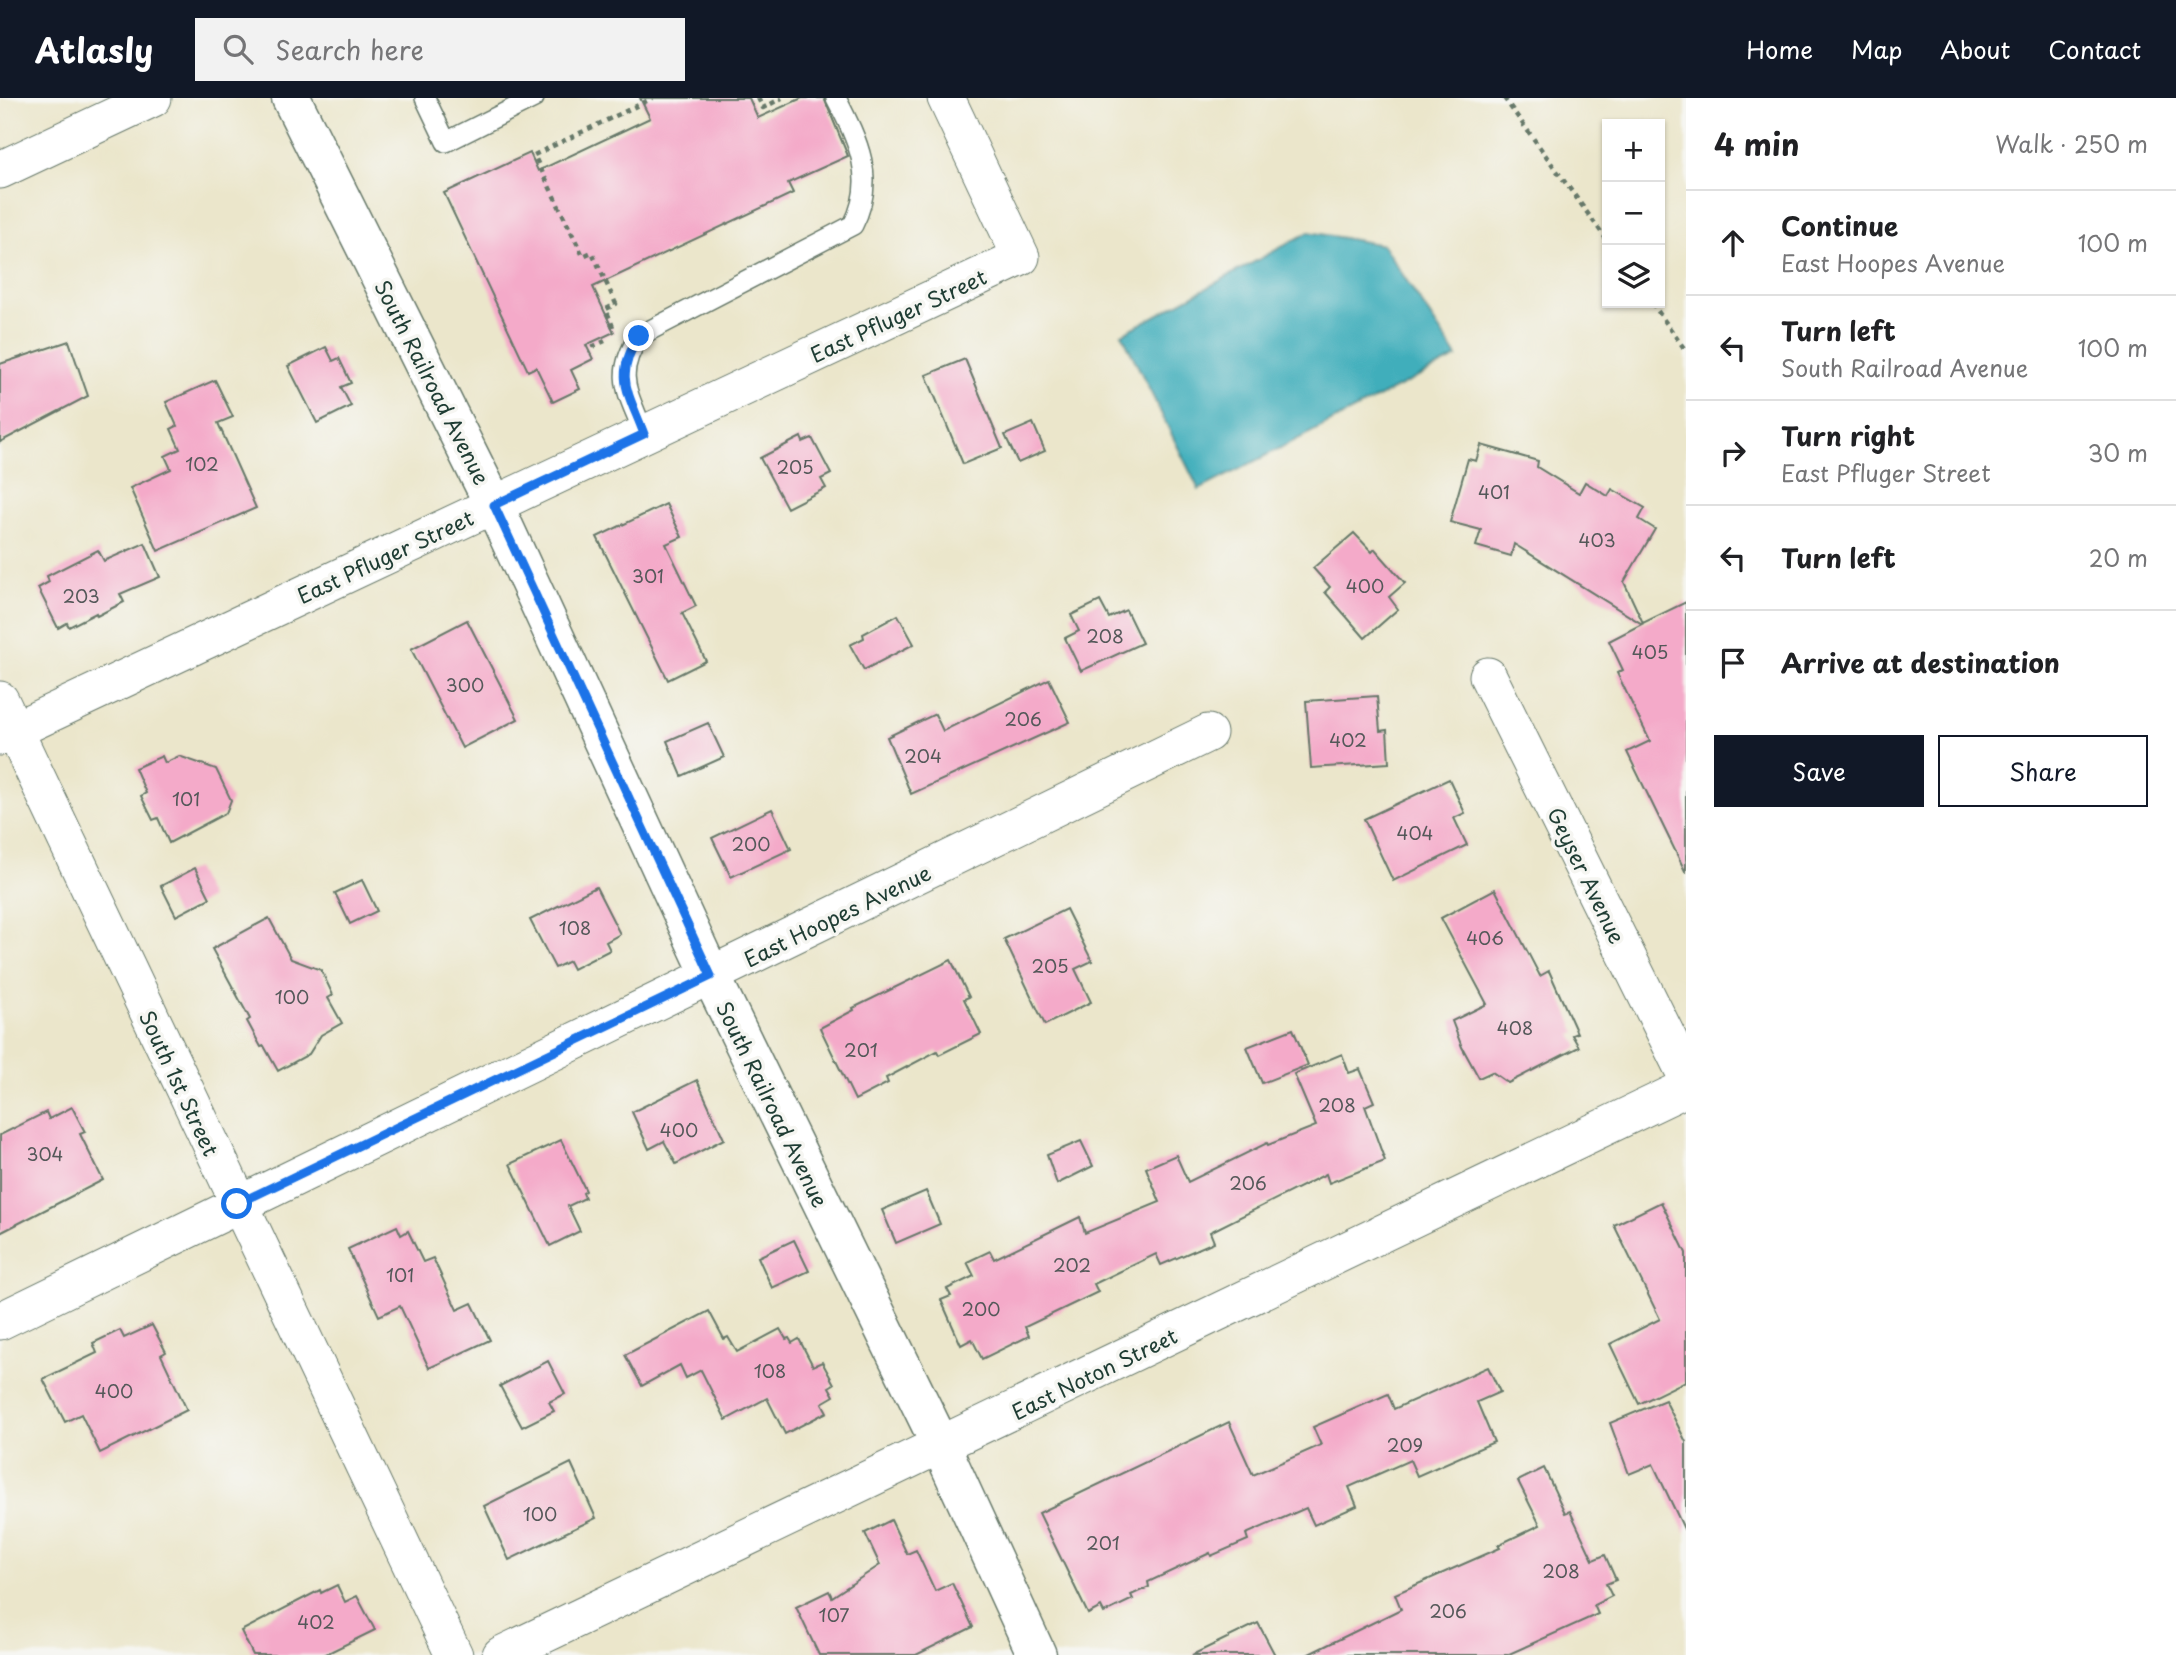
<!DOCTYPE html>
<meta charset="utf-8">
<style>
:root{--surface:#fff;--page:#f2f2f2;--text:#202124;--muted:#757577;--line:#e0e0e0;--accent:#111827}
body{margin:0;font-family:"Playpen Sans",sans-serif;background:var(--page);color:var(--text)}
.controls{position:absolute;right:21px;top:21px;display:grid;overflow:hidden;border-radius:0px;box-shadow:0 2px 5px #0004}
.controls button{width:63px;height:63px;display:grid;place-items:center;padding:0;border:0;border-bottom:2px solid var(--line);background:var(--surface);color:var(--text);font:35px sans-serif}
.stop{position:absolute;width:21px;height:21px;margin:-16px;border:5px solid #1a73e8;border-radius:50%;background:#fff}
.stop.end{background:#1a73e8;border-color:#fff;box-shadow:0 2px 7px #0008}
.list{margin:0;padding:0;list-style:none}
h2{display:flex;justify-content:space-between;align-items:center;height:91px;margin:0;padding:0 28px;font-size:30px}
h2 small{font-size:23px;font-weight:400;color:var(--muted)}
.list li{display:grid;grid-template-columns:46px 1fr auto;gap:21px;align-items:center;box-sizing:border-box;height:105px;padding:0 28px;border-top:2px solid var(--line)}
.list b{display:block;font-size:26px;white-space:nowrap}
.list p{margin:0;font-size:23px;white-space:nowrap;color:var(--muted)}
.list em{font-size:23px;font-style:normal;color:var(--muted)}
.actions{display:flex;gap:14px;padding:21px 28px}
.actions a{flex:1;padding:16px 0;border:2px solid var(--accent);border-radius:0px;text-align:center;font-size:24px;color:var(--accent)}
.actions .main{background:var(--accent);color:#fff}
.icon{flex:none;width:38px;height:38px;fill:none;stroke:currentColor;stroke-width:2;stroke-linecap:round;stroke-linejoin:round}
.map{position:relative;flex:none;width:1686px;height:1557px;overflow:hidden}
header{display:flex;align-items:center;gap:42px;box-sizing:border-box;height:98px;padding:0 35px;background:var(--accent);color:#fff}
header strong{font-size:33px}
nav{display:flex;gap:38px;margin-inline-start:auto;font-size:24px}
.search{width:490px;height:63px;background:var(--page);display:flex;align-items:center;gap:18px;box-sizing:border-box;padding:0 24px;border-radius:0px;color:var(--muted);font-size:26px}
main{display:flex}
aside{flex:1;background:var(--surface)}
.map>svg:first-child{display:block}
</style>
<header>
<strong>Atlasly</strong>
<div class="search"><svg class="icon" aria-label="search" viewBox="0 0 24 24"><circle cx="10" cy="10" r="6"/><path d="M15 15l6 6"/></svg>Search here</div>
<nav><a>Home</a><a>Map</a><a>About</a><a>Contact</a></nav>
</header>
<main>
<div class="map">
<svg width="1686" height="1557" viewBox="0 0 1686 1557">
<rect width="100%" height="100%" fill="#f6f6f2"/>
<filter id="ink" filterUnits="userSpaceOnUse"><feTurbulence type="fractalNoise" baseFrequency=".0143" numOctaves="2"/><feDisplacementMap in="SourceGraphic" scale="14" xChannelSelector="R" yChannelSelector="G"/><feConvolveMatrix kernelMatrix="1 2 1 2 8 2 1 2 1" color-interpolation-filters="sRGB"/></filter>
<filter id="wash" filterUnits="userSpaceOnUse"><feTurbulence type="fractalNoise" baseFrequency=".00686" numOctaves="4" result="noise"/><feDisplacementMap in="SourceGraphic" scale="28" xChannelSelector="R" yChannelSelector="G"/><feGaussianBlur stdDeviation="1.57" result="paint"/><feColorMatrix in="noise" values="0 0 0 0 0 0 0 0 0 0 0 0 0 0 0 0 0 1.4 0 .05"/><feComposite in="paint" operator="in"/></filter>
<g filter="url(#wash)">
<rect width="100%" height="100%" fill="#ebe6cb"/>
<!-- water -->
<polygon fill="#3faebb" stroke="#2f7678" stroke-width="2" points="1309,134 1383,147 1457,259 1199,392 1122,236"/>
<g id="blocks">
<!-- building -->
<g fill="#f4aac9">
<polygon points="640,0 749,0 758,20 802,0 824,0 848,58 788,85 793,95 593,189 614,234 586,247 593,261 571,272 580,291 553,304 536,269 528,273 444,95 530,55 538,73 650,20"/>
<polygon points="69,243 88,298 0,344 0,266"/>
<polygon points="326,249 333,263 339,260 351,285 341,289 351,308 317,325 288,268"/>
<polygon points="965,261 1002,350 963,366 926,277"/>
<polygon points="215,282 233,319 218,325 256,410 158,453 130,390 171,371 165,358 180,351 171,331 177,328 166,304"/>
<polygon points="1033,325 1045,353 1018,365 1005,337"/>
<polygon points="801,339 803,344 812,340 831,376 821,381 826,390 787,410 760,360"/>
<polygon points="1481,347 1538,363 1537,369 1579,395 1585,384 1608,398 1612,391 1645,410 1639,421 1655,431 1624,484 1643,525 1686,504 1686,775 1627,654 1650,643 1617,575 1623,572 1609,543 1642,526 1514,446 1511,458 1476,448 1481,432 1450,424 1468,361 1476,363"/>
<polygon points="666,406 682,439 666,446 696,508 682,515 706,563 668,582 597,439"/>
<polygon points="1354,435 1372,454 1375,451 1405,485 1389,499 1398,511 1365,540 1325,494 1330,489 1313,470"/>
<polygon points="145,445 160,479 120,496 124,504 97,518 96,515 69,529 67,525 58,530 38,490 49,484 47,478 98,452 104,463"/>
<polygon points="1100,503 1109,520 1126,512 1142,545 1081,573 1065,540 1079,533 1071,517"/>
<polygon points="898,517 914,546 864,572 850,547 864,540 863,536"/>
<polygon points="467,522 518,621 462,650 411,551"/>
<polygon points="1049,581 1070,624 911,696 887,639 935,616 943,633"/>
<polygon points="1377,598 1380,633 1387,632 1389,665 1311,670 1306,603"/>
<polygon points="708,625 724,659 682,678 667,643"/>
<polygon points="162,658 165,665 179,658 216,671 231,702 226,715 169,745 158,720 153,722 141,698 146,695 135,670"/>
<polygon points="1449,681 1465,715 1454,720 1467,747 1393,783 1364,721"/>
<polygon points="772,711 791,751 731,779 712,740"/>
<polygon points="195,770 210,800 176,818 161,788"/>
<polygon points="362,782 377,813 350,826 335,795"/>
<polygon points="596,789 620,836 606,844 610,852 573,871 569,863 555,870 530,822"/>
<polygon points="1495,791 1540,878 1549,873 1577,935 1572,937 1579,949 1508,985 1492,974 1479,980 1462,949 1452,923 1487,906 1441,820"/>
<polygon points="1066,811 1092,863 1075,871 1091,904 1045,927 1004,841"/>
<polygon points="269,820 291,861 321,872 333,897 328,900 342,925 321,937 309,956 278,973 264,948 261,949 247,923 250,921 212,851"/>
<polygon points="951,862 969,899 964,901 981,936 939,957 937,953 886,980 888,985 855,1002 820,930 854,912 853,910"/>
<polygon points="1293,931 1308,967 1262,985 1247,949"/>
<polygon points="1342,956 1349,975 1360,971 1374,1004 1365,1008 1385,1063 1329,1085 1326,1076 1210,1134 1214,1144 1161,1167 1156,1156 1094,1186 1098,1194 1025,1229 1029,1238 982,1261 972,1241 961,1247 941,1202 951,1198 947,1191 974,1178 967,1164 990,1153 994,1161 1080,1119 1085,1135 1160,1104 1146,1070 1176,1057 1188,1084 1267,1045 1268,1047 1316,1028 1294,976"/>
<polygon points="697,982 724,1041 676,1066 664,1043 649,1051 632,1014"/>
<polygon points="72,1009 85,1034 80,1036 103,1082 0,1135 0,1037 46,1014 49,1021"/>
<polygon points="561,1042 586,1093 583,1095 585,1100 568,1108 580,1133 550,1148 510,1066"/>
<polygon points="1081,1043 1093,1068 1057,1086 1047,1057"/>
<polygon points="926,1093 940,1126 896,1145 882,1112"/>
<polygon points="1661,1104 1686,1155 1686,1283 1639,1306 1610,1246 1660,1221 1614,1127"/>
<polygon points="397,1128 401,1137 408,1133 423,1164 433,1160 457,1212 472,1205 490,1242 429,1270 400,1208 379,1218 348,1151"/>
<polygon points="794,1142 809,1173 772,1190 758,1159"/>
<polygon points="709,1213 724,1241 728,1239 737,1254 780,1231 786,1241 789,1240 792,1245 799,1241 813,1268 822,1264 834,1286 829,1289 834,1298 822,1305 827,1314 785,1336 767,1300 726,1322 701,1272 686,1280 680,1267 642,1288 625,1257"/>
<polygon points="152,1227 166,1254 161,1257 187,1312 100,1355 81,1316 65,1324 43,1281 97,1255 93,1245 120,1232 124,1240"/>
<polygon points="548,1263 565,1296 549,1304 554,1313 522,1329 500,1288"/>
<polygon points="1488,1269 1500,1294 1477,1304 1494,1344 1417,1378 1410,1362 1349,1389 1357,1408 1314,1427 1306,1410 1246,1436 1248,1442 1211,1458 1210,1455 1148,1484 1149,1489 1131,1497 1133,1501 1104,1515 1101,1509 1088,1516 1039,1415 1229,1324 1253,1377 1321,1347 1313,1329 1388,1296 1394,1311"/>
<polygon points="1665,1302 1686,1344 1686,1435 1653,1366 1629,1376 1610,1325"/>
<polygon points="571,1365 596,1420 509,1462 484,1408"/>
<polygon points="1544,1370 1565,1415 1570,1413 1593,1462 1605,1457 1616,1482 1606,1486 1612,1498 1594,1507 1598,1516 1507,1557 1307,1557 1401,1511 1395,1496 1500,1450 1498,1447 1540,1427 1518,1383"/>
<polygon points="891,1422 907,1456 916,1452 935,1493 952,1485 973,1529 916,1557 819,1557 796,1509 829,1493 832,1499 880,1467 865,1435"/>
<polygon points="337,1487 345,1504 357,1498 375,1532 324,1557 253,1557 241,1533 320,1492 321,1495"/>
<polygon points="1258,1525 1275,1557 1192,1557"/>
</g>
</g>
</g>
<g filter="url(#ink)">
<use href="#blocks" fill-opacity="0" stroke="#667869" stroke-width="2"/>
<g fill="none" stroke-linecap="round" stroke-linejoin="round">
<defs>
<g id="service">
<polyline points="425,0 446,44 534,0"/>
<path d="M644,336C629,295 613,279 639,238L853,127C877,81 858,43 836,0"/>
</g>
<g id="minor">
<polyline points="0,72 153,0"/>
<polyline points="1488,578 1686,977"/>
<polyline points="0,602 454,1557"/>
<polyline points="0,639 1021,159 946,0"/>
<polyline points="0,1223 1208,635"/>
<polyline points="501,1557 1686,990"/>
</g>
<polyline id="tertiary" points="291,0 494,407 711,878 941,1348 1037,1557"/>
</defs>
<!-- service casing -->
<use href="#service" stroke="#667869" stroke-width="22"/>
<!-- minor casing -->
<use href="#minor" stroke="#667869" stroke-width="39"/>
<!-- tertiary casing -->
<use href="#tertiary" stroke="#667869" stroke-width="41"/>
<!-- path -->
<g stroke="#667869" stroke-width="4.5" stroke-dasharray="5 5" stroke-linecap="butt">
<polyline points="758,0 763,10 782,0"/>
<polyline points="1504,0 1607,142"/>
<polyline points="1652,205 1686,253"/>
<polyline points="613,229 606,211 616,206 592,154 583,158 534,57 653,0"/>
<polyline points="592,249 605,243"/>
</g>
<!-- service -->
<use href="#service" stroke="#fff" stroke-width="19"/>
<!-- minor -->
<use href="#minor" stroke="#fff" stroke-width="37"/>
<!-- tertiary -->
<use href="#tertiary" stroke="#fff" stroke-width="38"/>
</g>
</g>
<g fill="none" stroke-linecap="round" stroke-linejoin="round" filter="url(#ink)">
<!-- route -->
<path stroke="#1a73e8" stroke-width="9" d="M237,1106L711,878L494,407L644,336C629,295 613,279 639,238"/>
</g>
<g text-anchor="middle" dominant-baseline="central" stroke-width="7" stroke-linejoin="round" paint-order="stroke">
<!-- number labels -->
<g font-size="18" fill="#545859">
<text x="202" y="365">102</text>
<text x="795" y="368">205</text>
<text x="1494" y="393">401</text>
<text x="1597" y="441">403</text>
<text x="648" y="477">301</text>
<text x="1365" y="487">400</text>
<text x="81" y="497">203</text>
<text x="1105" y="537">208</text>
<text x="1650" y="553">405</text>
<text x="465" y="586">300</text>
<text x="1023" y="620">206</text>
<text x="1348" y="641">402</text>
<text x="923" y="657">204</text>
<text x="186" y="700">101</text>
<text x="1415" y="734">404</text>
<text x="751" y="745">200</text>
<text x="575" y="829">108</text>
<text x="1485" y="839">406</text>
<text x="1050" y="867">205</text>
<text x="292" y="898">100</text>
<text x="1515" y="929">408</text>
<text x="861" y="951">201</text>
<text x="1337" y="1006">208</text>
<text x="679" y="1031">400</text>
<text x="45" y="1055">304</text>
<text x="1248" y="1084">206</text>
<text x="1072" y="1166">202</text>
<text x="400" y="1176">101</text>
<text x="981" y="1210">200</text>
<text x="770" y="1272">108</text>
<text x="114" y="1292">400</text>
<text x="1405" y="1346">209</text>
<text x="540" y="1415">100</text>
<text x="1103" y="1444">201</text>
<text x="1561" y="1472">208</text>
<text x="1448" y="1512">206</text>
<text x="834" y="1516">107</text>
<text x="316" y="1523">402</text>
</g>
<!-- street labels -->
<g font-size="21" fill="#1f3d34" stroke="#f6f6f2">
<text transform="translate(898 217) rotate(-25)">East Pfluger Street</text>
<text transform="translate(433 284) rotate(63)">South Railroad Avenue</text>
<text transform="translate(385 458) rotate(-25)">East Pfluger Street</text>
<text transform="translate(1587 777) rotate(64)">Geyser Avenue</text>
<text transform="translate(837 817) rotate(-26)">East Hoopes Avenue</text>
<text transform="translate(180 985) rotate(65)">South 1st Street</text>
<text transform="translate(773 1006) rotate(64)">South Railroad Avenue</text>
<text transform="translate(1094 1275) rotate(-26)">East Noton Street</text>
</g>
</g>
</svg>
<div class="controls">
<button>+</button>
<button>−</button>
<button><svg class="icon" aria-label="layers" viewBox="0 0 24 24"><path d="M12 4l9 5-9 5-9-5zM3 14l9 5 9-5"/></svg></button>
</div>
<div class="stop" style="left:237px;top:1106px"></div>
<div class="stop end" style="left:639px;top:238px"></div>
</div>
<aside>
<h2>4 min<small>Walk · 250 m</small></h2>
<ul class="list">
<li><svg class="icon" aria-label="ahead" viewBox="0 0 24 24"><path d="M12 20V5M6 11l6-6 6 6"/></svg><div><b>Continue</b><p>East Hoopes Avenue</p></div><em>100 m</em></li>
<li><svg class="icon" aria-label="left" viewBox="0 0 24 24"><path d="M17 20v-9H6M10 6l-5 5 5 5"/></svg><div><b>Turn left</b><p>South Railroad Avenue</p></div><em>100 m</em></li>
<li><svg class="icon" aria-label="right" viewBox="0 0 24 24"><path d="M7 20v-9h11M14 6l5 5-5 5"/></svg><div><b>Turn right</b><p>East Pfluger Street</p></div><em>30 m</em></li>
<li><svg class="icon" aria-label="left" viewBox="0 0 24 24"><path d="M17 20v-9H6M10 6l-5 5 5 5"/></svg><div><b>Turn left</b></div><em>20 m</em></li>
<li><svg class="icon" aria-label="arrive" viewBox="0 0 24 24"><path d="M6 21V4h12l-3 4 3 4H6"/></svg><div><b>Arrive at destination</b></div></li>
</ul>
<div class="actions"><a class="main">Save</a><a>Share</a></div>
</aside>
</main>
